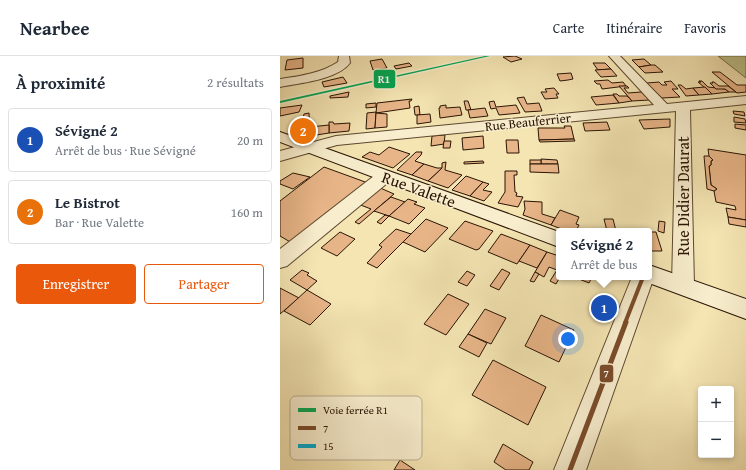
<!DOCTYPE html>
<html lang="fr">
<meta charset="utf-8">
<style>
:root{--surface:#fff;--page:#f2f2f3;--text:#1f2937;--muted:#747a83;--line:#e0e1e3;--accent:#ea580c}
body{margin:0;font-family:"Gentium Book Plus",serif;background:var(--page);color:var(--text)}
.controls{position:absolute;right:12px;bottom:12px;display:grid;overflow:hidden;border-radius:4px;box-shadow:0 2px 6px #0003}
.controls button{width:36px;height:36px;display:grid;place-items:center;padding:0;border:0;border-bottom:1px solid var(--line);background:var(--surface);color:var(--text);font:20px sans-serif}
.you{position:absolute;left:288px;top:283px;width:14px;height:14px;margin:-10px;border:3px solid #fff;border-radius:50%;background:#1a73e8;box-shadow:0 0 0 6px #1a73e833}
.badge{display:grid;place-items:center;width:26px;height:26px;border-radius:50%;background:var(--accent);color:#fff;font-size:13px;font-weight:700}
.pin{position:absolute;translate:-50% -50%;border:2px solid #fff;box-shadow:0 1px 4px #0006}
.popup{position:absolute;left:276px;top:172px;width:96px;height:52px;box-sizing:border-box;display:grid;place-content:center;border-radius:4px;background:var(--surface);filter:drop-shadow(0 1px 3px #0005);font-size:13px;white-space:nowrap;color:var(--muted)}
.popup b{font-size:15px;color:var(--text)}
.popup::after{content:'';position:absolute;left:50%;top:100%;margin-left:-8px;border:8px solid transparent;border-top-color:var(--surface)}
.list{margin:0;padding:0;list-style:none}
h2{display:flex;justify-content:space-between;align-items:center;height:52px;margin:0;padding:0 16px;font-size:17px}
h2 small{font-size:13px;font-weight:400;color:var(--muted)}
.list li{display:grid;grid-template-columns:26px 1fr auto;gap:12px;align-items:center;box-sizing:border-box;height:64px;margin:0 8px 8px;padding:0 8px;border:1px solid var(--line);border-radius:4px}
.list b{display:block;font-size:15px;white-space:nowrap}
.list p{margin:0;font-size:13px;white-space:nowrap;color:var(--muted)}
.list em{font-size:13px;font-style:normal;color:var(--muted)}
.actions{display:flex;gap:8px;padding:12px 16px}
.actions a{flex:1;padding:9px 0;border:1px solid var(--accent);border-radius:4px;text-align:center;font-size:14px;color:var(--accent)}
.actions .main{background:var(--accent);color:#fff}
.map{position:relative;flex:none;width:466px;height:414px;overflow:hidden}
header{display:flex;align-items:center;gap:24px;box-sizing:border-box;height:56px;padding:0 20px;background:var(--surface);border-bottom:1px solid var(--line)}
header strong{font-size:19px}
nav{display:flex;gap:22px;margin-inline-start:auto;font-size:14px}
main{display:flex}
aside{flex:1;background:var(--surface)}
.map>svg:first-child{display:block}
</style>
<header>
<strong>Nearbee</strong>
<nav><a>Carte</a><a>Itinéraire</a><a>Favoris</a></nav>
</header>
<main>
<aside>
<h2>À proximité<small>2 résultats</small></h2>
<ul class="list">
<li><span class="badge" style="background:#1a4fb4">1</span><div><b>Sévigné 2</b><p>Arrêt de bus · Rue Sévigné</p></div><em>20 m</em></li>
<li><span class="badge" style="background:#e8710a">2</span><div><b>Le Bistrot</b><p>Bar · Rue Valette</p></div><em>160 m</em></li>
</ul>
<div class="actions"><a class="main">Enregistrer</a><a>Partager</a></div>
</aside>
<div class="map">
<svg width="466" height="414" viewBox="0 0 466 414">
<rect width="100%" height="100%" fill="#f4e5b3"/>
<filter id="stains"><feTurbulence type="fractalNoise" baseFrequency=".005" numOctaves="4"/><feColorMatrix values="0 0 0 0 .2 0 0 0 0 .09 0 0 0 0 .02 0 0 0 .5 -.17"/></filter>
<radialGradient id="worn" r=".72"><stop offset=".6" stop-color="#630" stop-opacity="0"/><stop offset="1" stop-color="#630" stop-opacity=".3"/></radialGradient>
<!-- green -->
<polygon fill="#bec38b" stroke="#746c47" points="438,0 466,0 466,22"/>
<!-- building -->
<g fill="#e7b588" stroke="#2a1403">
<polygon points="235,0 242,3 231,6 223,1"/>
<polygon points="23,2 23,12 5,14 7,4"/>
<polygon points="102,3 107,12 93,14 90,5"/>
<polygon points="364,3 371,9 359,11 352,4"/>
<polygon points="129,7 132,10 116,13 114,10"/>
<polygon points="313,7 325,7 331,13 318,14"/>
<polygon points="371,9 375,9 383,16 365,17 359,11"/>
<polygon points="331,13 337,20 321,21 315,14"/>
<polygon points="432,16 440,16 457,29 466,29 466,36 457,37"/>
<polygon points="291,17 293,23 288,24 280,25 277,18"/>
<polygon points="63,21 67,27 44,31 42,26"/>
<polygon points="328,24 332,27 343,26 346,30 322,33 320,28 317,28 314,25"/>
<polygon points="391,25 398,33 392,33 400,41 382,42 367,27 379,26 382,29 387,29 384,26"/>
<polygon points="419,25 422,25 428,31 445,33 449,36 432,38 418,26 421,26"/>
<polygon points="432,26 434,26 439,30 448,30 456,36 449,36 445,33 436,33 430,27 433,27"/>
<polygon points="398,29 401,29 406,33 413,32 419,39 406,40"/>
<polygon points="339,30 347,30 349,32 344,32 348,37 361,36 369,44 352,45"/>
<polygon points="425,31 432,38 419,39 413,32"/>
<polygon points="274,32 279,38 276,38 278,42 265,43 261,36 267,36 265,33"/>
<polygon points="69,36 68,41 50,42 50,40"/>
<polygon points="333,38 337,38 339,40 347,40 352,45 339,47"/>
<polygon points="333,39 339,47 316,49 311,41"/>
<polygon points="244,41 247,48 259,47 262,55 245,56 237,42"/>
<polygon points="132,43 131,45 129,45 130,52 96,57 97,47"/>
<polygon points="184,45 188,45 191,54 186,54"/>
<polygon points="214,45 216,51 236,49 240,57 219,59 216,52 211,53 210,50 209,46"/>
<polygon points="96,47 96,51 86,52 86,48"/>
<polygon points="22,49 19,56 0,60 0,52"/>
<polygon points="166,49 166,52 180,51 182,59 160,62 159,52 160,52 160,50"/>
<polygon points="139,50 140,59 135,59 134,51"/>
<polygon points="205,52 208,60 190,62 188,54"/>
<polygon points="453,55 464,56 465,60 454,58"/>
<polygon points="96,56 95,72 86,73 87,57"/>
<polygon points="29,57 30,80 25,80 12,76 22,66 24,58"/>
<polygon points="96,57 107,58 107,71 95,72"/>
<polygon points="150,58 151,66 137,68 137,59"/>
<polygon points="454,61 465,63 466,67 454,66"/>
<polygon points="390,63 390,71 364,73 359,64"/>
<polygon points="49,66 53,66 54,68 70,67 69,75 49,77"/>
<polygon points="327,66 330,74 305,75 303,67"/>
<polygon points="455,68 466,69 466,74 455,72"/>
<polygon points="49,69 49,77 30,80 30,71"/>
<polygon points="284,70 291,70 294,83 259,84 258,72 285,72"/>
<polygon points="165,79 164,88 151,90 152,80"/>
<polygon points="203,80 204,92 183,94 182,82"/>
<polygon points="294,83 295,85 260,86 259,84"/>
<polygon points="226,84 238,84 239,97 227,97"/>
<polygon points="164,85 171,85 170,92 163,92"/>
<polygon points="109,91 130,98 113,112 82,101 90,96 99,99"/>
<polygon points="428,93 466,99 466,164 448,161 446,152 456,154 455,150 436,146 434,135 437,133 431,129 429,110 431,109 431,105 433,104 429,100"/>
<polygon points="136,96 142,96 141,99 135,105 144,108 132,119 117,114"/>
<polygon points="424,100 429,100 433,104 431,105 431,109 429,110 431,129 437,133 434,135 427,133"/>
<polygon points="261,103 277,104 278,108 261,108"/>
<rect x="250" y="104" width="11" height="4"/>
<polygon points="203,105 204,107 184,108 184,106"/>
<polygon points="166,106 165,114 182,119 168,132 148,125 162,112 162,107"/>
<polygon points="144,108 157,112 162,112 148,125 132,119"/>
<polygon points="250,108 278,108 279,117 250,116"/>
<polygon points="44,111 88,127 12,187 0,180 0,145"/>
<polygon points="225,115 237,115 237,119 234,119 235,136 237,137 236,140 243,141 238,151 218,147 225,136"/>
<polygon points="13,117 30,121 13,133 0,128 0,125"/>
<polygon points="186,120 203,126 190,140 172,134"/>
<polygon points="203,126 209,128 203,134 212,136 204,145 190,140"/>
<polygon points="98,131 114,138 79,168 75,166 91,153 78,148"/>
<polygon points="111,141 125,146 109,160 94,155"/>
<polygon points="128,143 137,146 134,148 145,152 129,168 109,160"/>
<polygon points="244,145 262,146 262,158 275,162 271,169 243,159 245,153"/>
<polygon points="280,154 299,161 296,168 299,169 296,175 287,175 271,169"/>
<polygon points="105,159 109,160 101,168 97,166"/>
<polygon points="448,161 466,164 466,171 449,168"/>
<polygon points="146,163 168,172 145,196 123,186"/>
<polygon points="324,163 333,163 336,175 327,175"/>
<polygon points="185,165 213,175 199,193 196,194 169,183"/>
<polygon points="379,165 385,166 384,177 378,175"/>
<polygon points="116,173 131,178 97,212 87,207 102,191 99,189"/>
<polygon points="60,176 75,183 57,200 41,192"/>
<polygon points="369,176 376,176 382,195 369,195"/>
<polygon points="221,178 250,189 237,208 208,196"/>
<polygon points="250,189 267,196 257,212 239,205"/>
<polygon points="267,196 279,200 279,211 277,214 269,211 264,221 255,216"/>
<polygon points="222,213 230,217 219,234 210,230"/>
<polygon points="22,214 29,217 27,219 37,225 27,234 10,224"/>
<polygon points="277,214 279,215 279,221 280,221 276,228 270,225"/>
<polygon points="187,215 195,219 187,230 178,226"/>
<polygon points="255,216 259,218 254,226 250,225"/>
<polygon points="294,221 312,221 309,227"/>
<polygon points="0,232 19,242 0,258"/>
<polygon points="27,234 51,248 30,269 4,255"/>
<polygon points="168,238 189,248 166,279 144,268"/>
<polygon points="205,253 226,262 211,288 188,278"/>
<polygon points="261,259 294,274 279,306 245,290"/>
<polygon points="188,278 207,287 199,301 179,291"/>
<polygon points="213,304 266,331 248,369 192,339"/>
<polygon points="223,388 253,406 249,414 226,414 214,406"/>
<polygon points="120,404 135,414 114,414"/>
</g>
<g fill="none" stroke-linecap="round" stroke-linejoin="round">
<defs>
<g id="minor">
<path d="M59,0H69L70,7C57,24 19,27 0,31V23C21,20 41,17 58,6Z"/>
<polygon points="329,0 340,0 387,48 466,40 466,48 410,54 414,229 411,235 403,238 395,235 392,229 396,55 57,89 0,105 0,95 56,80 374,49"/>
<polygon points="105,115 111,116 113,120 111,124 7,210 0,212 0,193 99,116"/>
<polygon points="369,214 374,221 306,414 274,414 352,221 369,221"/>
</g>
<g id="secondary">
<polygon points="0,76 279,176 279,191 0,86"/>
<polygon points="369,209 466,243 466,263 361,224 359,221 369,221"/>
</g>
</defs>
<!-- minor casing -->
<use href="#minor" stroke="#5c482f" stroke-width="2"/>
<!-- secondary casing -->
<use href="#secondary" stroke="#2a1403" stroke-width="2"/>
<!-- minor -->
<use href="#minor" fill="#f8eece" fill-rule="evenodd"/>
<!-- secondary -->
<use href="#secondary" fill="#f8eece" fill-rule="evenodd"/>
<defs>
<polyline id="bus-1-far1" points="345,267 363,221"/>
<polyline id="bus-1" points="290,414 346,266"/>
</defs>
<!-- bus-1-far1 casing -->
<use href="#bus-1-far1" stroke="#f8eece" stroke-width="7"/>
<!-- bus-1 casing -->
<use href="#bus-1" stroke="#f8eece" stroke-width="8"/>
<!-- bus-1-far1 -->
<use href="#bus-1-far1" stroke="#7a4b2a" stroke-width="4"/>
<!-- bus-1 -->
<use href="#bus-1" stroke="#7a4b2a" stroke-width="5"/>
<defs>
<polygon id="rail-1" points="205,0 210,0 0,47 0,45"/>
</defs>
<!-- rail-1 casing -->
<use href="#rail-1" stroke="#f8eece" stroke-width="3"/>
<!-- rail-1 -->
<use href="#rail-1" fill="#00a651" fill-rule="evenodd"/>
</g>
<g text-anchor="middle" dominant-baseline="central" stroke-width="3" stroke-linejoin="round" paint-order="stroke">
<!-- far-street labels -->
<g font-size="13" fill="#2a1403" stroke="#f8eece">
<text transform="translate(248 66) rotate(-6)">Rue Beauferrier</text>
</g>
<!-- street labels -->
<g font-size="16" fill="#2a1403" stroke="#f8eece">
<text transform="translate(139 133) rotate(20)">Rue Valette</text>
<text transform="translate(403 140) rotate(-90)">Rue Didier Daurat</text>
</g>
</g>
<!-- legend -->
<rect x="10" y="340" width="132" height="64" rx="6" fill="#f8eece" stroke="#baad91" stroke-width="1"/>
<rect x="18" y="352" width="18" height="4" fill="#00a651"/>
<rect x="18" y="370" width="18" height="4" fill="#7a4b2a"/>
<rect x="18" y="388" width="18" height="4" fill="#00a9ce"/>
<g font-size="11" fill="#2a1403">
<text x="43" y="358">Voie ferrée R1</text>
<text x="43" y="376">7</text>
<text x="43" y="394">15</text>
</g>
<g stroke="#f8eece" stroke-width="1.5">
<rect x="93" y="13" width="23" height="20" rx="4" fill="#00a651"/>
<rect x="319" y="308" width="15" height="19" rx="4" fill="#7a4b2a"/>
</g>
<g font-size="11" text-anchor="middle" font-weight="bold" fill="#fff">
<text x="104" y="27">R1</text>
<text x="326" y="321">7</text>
</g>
<rect width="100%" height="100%" filter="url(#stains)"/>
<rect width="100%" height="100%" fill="url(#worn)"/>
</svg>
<div class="controls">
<button>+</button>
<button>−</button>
</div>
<div class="you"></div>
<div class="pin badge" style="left:324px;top:252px;background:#1a4fb4">1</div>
<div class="popup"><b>Sévigné 2</b>Arrêt de bus</div>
<div class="pin badge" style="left:23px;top:75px;background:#e8710a">2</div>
</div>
</main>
